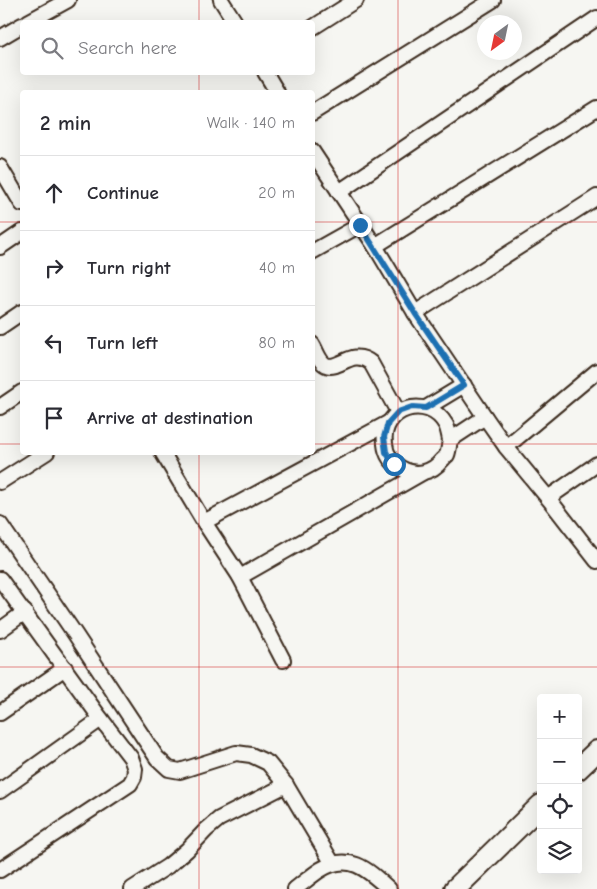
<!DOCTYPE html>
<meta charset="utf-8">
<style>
:root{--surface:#fff;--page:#f2f2f3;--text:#2b2b33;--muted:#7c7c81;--line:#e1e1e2}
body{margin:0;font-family:"Comic Neue",sans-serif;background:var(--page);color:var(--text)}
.controls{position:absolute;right:15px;bottom:15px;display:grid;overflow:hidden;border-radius:5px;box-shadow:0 5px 20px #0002}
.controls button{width:45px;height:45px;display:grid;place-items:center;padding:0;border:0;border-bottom:1px solid var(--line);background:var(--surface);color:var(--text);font:25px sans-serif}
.compass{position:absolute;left:477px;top:15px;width:45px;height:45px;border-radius:50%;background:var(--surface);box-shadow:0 5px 20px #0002;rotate:213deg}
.stop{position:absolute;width:15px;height:15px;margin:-11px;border:4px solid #1f6fb2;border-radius:50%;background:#fff}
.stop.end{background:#1f6fb2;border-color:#fff;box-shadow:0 1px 5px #0008}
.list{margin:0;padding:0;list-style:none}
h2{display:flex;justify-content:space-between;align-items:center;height:65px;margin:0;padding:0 20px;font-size:21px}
h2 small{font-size:16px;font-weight:400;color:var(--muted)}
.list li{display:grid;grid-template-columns:32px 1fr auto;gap:15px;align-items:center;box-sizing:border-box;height:75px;padding:0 20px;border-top:1px solid var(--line)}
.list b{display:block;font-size:19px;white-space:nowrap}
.list em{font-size:16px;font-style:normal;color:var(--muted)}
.icon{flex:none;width:28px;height:28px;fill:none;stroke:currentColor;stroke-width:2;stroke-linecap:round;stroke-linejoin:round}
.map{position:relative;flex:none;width:597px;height:889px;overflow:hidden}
.search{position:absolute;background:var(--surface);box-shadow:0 5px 20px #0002;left:20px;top:20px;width:295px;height:55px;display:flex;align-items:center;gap:12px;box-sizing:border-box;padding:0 18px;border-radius:5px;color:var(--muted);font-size:19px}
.panel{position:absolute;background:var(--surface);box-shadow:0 5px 20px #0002;left:20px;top:90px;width:295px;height:365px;border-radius:5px}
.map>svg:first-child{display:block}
</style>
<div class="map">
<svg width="597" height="889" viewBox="0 0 597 889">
<rect width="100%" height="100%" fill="#f6f6f2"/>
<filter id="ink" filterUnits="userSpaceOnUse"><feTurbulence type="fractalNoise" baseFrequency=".02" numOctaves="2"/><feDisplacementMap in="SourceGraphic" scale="10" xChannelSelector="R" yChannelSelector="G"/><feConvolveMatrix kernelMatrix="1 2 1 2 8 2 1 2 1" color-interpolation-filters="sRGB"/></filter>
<g filter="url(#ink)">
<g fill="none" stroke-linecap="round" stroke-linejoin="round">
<defs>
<g id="street">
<polyline points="221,0 235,22"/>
<polyline points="28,22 68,0"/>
<polyline points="312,28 356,0"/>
<polyline points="0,38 22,25"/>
<polyline points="265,72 277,92"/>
<polyline points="312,113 493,0"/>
<polyline points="312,151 375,246 415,313 485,417 506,447 548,498 597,561"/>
<polyline points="0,167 22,204"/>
<polyline points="339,192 597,18"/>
<polyline points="375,246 597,108"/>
<polyline points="0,247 22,232"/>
<polyline points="312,252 360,225"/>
<polyline points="415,313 597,197"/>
<polyline points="0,327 22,312"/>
<path d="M312,344C316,350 319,362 326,365C339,371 352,347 371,363L398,412"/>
<polyline points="0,407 22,392"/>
<polyline points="426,408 464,385"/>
<path d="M450,440C449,435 448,429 446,425C428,393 380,408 385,444C386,455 392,463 401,468C415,477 432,473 442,460C443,460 446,455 447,455C449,450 449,444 450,440L485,417"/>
<polyline points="506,447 597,371"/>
<polyline points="162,452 204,522 240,577 283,660"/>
<polyline points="0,482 47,452"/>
<polyline points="548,498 597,464"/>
<polyline points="204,522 388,423"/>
<polyline points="0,524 75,634 157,758 169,769 180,771 236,753 251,755 268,763 286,785 333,864"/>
<polyline points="240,577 422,473"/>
<polyline points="0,579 101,719 131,758 135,769 134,777 130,784 0,870"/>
<polyline points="0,630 25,612"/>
<polyline points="0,713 65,668"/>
<polyline points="0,791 101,719"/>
<polyline points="132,889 168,866 187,850 206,830 219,819 286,785"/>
<path d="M295,889C303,883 311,876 320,870C349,852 367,869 389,889"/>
</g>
<g id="secondary">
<polyline points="578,769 597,751"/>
<polyline points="455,889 541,805"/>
</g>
</defs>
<!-- street casing -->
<use href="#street" stroke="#3b2a1e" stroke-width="18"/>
<!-- secondary casing -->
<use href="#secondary" stroke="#3b2a1e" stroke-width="24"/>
<!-- street -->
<use href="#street" stroke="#f6f6f2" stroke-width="14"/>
<!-- secondary -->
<use href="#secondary" stroke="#f6f6f2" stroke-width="20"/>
</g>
</g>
<g fill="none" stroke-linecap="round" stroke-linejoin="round" filter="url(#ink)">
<!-- route -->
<polyline stroke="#1f6fb2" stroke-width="6" points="360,225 415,313 464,385 426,408 412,407 398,412 388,423 384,437 386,452 394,464"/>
</g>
<!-- grid -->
<path fill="none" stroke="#d62828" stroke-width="1" stroke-opacity="0.55" d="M199,0V22M398,0V889M199,72V92M0,222H22M312,222H597M0,444H22M312,444H597M199,452V889M0,667H597"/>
</svg>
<div class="controls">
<button>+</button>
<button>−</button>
<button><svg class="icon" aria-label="locate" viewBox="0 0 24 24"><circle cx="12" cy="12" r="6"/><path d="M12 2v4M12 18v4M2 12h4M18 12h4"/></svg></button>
<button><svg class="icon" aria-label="layers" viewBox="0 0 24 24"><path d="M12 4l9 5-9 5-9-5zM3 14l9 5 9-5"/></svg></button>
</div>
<svg class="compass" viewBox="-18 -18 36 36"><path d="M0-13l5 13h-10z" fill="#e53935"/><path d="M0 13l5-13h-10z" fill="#7c7c81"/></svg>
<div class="stop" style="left:394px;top:464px"></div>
<div class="stop end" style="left:360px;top:225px"></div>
<div class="search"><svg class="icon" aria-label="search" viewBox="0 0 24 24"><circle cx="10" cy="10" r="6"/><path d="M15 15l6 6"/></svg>Search here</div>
<section class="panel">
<h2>2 min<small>Walk · 140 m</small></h2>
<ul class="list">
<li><svg class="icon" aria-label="ahead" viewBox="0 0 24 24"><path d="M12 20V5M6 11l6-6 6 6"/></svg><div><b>Continue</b></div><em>20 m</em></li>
<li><svg class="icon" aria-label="right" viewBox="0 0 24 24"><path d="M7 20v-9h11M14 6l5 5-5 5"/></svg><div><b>Turn right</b></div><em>40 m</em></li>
<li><svg class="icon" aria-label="left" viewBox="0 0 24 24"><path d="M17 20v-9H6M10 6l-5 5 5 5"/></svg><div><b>Turn left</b></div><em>80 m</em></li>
<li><svg class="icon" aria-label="arrive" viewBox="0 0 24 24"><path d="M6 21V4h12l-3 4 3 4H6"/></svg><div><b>Arrive at destination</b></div></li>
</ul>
</section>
</div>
